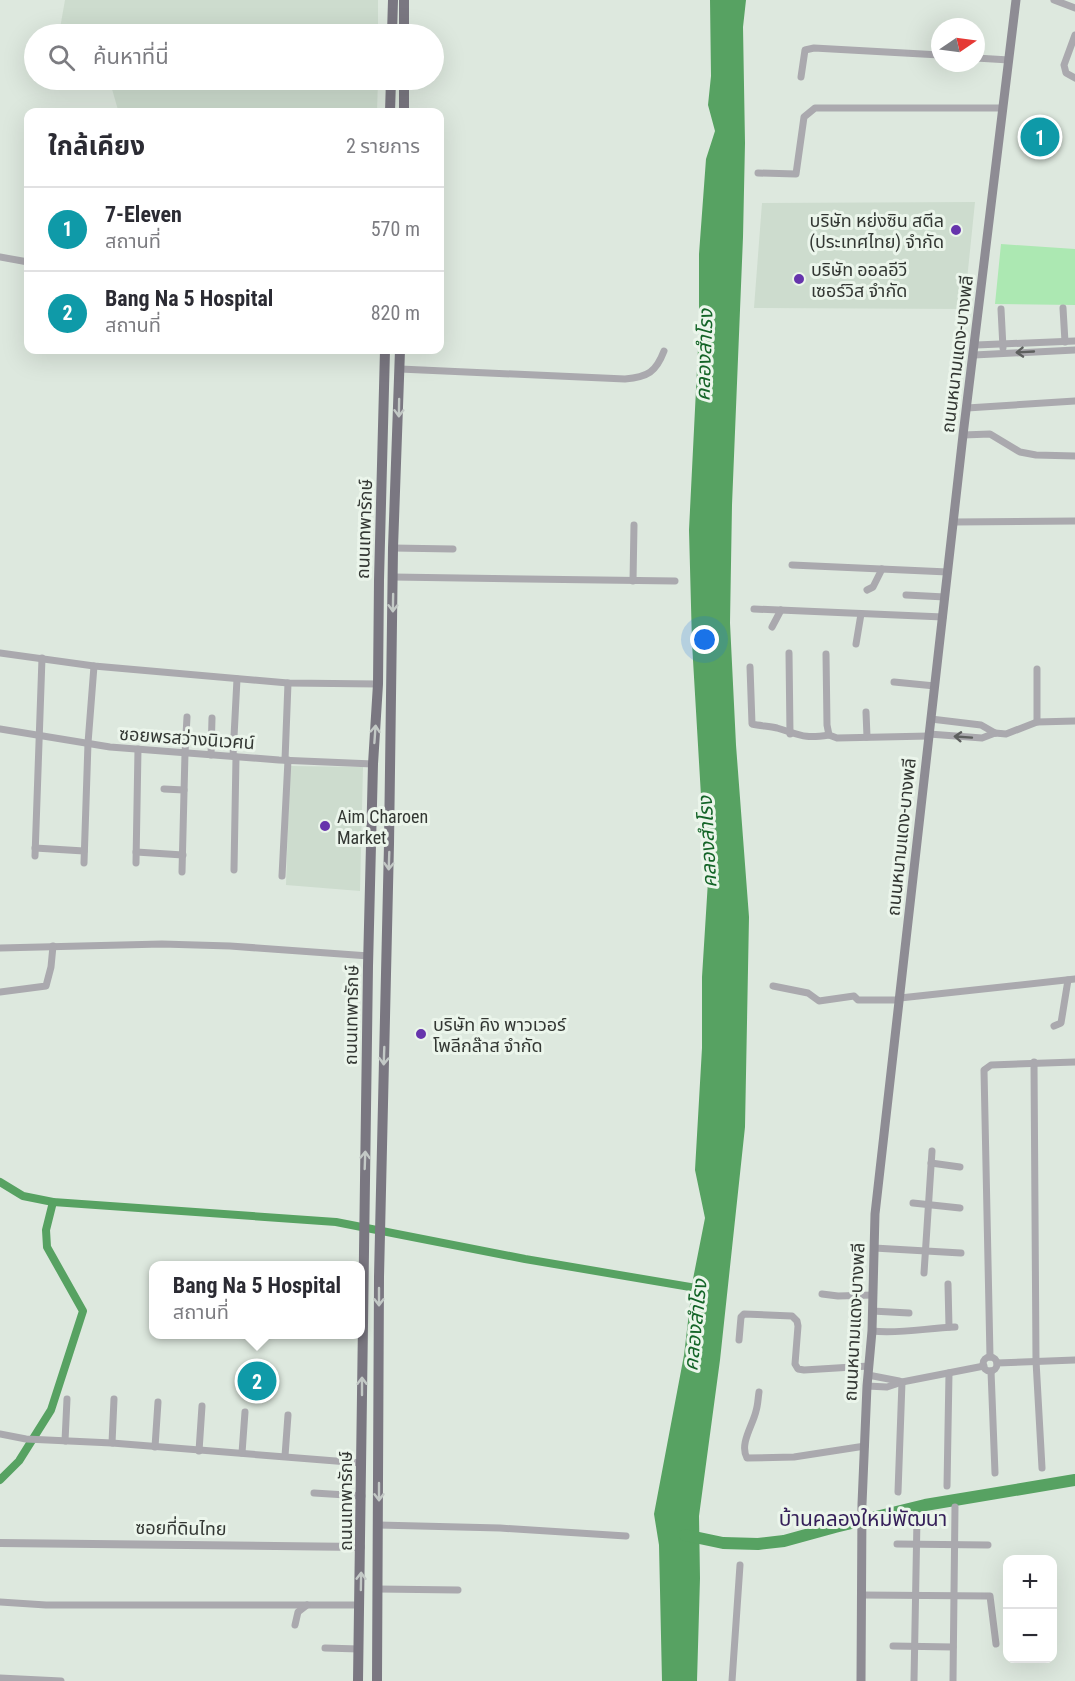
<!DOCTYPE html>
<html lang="th">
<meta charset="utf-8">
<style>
:root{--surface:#fff;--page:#f2f2f3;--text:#2b2b33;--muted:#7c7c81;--line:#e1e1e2;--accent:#6634ac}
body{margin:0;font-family:"Roboto Condensed","Noto Sans Thai",sans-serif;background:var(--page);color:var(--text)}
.controls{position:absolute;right:18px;bottom:18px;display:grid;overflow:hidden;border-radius:12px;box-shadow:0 6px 24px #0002}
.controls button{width:54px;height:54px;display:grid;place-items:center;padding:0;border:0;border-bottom:2px solid var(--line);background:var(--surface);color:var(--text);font:30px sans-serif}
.compass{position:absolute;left:931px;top:18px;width:54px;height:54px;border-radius:50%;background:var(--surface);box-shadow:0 6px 24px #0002;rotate:77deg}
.you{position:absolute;left:705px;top:640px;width:21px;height:21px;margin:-15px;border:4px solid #fff;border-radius:50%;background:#1a73e8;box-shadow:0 0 0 9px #1a73e833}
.badge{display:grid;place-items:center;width:39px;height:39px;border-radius:50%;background:var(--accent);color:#fff;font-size:20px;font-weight:700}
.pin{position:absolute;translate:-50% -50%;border:3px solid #fff;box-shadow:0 2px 6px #0006}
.popup{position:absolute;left:149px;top:1261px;width:216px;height:78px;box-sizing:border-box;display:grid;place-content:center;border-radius:12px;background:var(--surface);filter:drop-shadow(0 2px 4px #0005);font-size:20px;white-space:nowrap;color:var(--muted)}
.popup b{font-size:22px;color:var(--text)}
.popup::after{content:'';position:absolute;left:50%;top:100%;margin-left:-12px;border:12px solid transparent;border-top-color:var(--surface)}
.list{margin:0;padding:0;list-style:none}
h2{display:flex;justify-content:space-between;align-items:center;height:78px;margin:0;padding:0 24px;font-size:26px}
h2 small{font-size:20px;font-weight:400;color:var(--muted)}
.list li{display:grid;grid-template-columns:39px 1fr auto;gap:18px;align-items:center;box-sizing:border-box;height:84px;padding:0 24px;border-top:2px solid var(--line)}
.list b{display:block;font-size:22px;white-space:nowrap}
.list p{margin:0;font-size:20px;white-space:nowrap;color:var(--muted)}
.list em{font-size:20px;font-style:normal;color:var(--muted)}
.icon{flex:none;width:33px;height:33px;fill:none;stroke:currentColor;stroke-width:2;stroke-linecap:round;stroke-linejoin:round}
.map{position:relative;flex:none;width:1075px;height:1681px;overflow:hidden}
.search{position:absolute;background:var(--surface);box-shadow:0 6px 24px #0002;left:24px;top:24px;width:420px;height:66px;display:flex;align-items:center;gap:15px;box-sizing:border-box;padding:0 21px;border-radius:33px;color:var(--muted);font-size:22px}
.panel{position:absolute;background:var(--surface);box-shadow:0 6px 24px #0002;left:24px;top:108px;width:420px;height:246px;border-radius:12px}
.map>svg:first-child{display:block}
</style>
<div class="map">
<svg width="1075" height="1681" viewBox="0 0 1075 1681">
<rect width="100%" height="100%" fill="#dde8de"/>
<!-- built -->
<g fill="#cddcce">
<polygon points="65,0 378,0 378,34 59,34"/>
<polygon points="105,80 378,80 377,112 154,112 118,110 112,89"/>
<polygon points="975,202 964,309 754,308 762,203"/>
<polygon points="290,766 363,767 360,891 286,885"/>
</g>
<!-- green -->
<polygon fill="#ace8b2" points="1001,244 1075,249 1075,305 995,304"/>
<!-- water -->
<polygon fill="#57a262" points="710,0 746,0 743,27 745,143 743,237 732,505 730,623 736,745 749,917 745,1127 720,1360 699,1516 700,1578 697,1681 662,1681 659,1545 654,1514 684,1355 693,1279 705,1218 695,1170 702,1048 702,977 708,881 702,813 692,643 689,530 699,329 699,254 706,159 715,131 708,105 711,76"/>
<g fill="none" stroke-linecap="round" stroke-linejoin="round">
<!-- canal -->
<g stroke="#57a262" stroke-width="8">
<polyline points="0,1182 23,1196 53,1202 336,1222 525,1259 702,1289"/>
<polyline points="0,1480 19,1461 51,1410 83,1311 47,1247 46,1230 53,1202"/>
</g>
<!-- river -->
<polyline stroke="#57a262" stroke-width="12" points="685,1535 723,1543 758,1544 784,1541 835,1527 925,1505 1075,1480"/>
<!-- minor -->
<g stroke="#aaa9ae" stroke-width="7">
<polyline points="1054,0 1075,8"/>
<polyline points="1075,35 1064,65 1066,73 1075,78"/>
<polyline points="976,58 1009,60"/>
<polyline points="801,77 805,50 814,48 940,55"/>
<polyline points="339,83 391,87"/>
<polyline points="758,173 796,174 804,117 815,108 1003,108"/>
<polyline points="0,257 28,262"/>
<polyline points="1063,308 1065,342"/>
<polyline points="1001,309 1003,348"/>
<polyline points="976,345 1075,341"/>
<polyline points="974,355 1075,350"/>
<path d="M400,369L625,379C648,377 656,372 664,351"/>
<polyline points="967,408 1075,401"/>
<polyline points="963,435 990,434 1020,452 1036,455 1075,456"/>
<polyline points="954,522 1075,521"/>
<polyline points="393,548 453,549"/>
<polyline points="792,565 948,572"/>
<polyline points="393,577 675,581"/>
<polyline points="633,581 634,525"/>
<polyline points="867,590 873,587 882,569"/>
<polyline points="906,595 945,597"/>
<polyline points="754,609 943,617"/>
<polyline points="772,627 781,610"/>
<polyline points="856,644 861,614"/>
<polyline points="0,653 94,666 288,683 378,684"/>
<polyline points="789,653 790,734"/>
<polyline points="826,654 827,725 829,735 837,738 929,736"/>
<path d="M750,667L752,724C760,726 769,726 777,728C801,735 803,739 829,735"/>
<polyline points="1037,669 1037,722"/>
<polyline points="894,682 935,686"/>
<polyline points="866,712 867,737"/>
<polyline points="931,719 981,725 995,733"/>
<polyline points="0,729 110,747 279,760 373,764"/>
<polyline points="929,734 982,738 995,733 1006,734 1037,722 1075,721"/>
<polyline points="211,755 212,718"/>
<polyline points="233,756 237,679"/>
<polyline points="285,760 288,683"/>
<polyline points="164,789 184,790"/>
<polyline points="35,848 84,851"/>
<polyline points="136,852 183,855"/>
<polyline points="35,856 42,658"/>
<polyline points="84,863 88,743 94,666"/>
<polyline points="136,863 138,749"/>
<polyline points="234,870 236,757"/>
<polyline points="182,872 185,753 187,717"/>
<polyline points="282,876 288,760"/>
<polyline points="0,948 162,944 230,946 369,956"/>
<polyline points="773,986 808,993 819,1001 854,996 858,1000 899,1000"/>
<polyline points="0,992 46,986 51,967 53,946"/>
<polyline points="900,998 1075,979"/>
<polyline points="1054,1026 1061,1023 1068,980"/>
<polyline points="1034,1062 1036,1361 1042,1468"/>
<polyline points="931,1163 960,1167"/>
<polyline points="913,1203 960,1208"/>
<polyline points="874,1248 961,1253"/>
<polyline points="924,1273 932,1151"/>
<polyline points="948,1284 949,1327"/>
<polyline points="822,1294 838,1296 873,1295"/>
<polyline points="872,1311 909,1313"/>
<path d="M872,1331C900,1334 927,1328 955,1327"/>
<polyline points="739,1340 741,1317 744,1314 792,1316 797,1321 798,1326 795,1364 798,1369 804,1370 869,1366"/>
<polyline points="990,1357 984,1070 991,1065 1075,1062"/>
<circle cx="990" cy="1364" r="7"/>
<polyline points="997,1363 1075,1360"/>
<polyline points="991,1371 995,1473"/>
<polyline points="868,1375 899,1381"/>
<polyline points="867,1386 887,1387 902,1382 984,1366"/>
<path d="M759,1392C758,1398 758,1405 756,1411C753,1425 739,1444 747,1458L794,1457L865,1446"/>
<polyline points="0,1434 26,1439 112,1443 361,1463"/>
<polyline points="65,1441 67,1399"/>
<polyline points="112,1443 114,1399"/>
<polyline points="155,1447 158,1402"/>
<polyline points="199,1451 202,1406"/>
<polyline points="242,1453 245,1412"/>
<polyline points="285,1456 288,1415"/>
<polyline points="947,1486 949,1373"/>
<polyline points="898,1492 902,1382"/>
<polyline points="314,1493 362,1496"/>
<polyline points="378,1525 500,1528 626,1536"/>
<polyline points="897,1544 988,1545"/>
<polyline points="378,1589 458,1590"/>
<polyline points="861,1595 990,1596 996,1644"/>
<polyline points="0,1602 46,1605 360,1605"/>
<polyline points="295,1625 298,1612 307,1605"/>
<polyline points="893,1646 953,1647"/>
<polyline points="325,1648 359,1649"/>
<polyline points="0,1678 61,1681"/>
<polyline points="732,1681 740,1565"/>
<polyline points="914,1681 917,1518"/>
<polyline points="953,1681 955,1507"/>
</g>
<!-- tertiary -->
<polyline stroke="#aaa9ae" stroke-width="8" points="0,1543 361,1547"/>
<!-- secondary -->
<path stroke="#8e8c94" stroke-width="9" d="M861,1681L862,1504L867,1386L872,1331L875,1214L963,435C982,290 999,145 1016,0"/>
<!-- primary -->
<g stroke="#7a7781" stroke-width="10">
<polyline points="392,34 393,0"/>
<polyline points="404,34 404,0"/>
<polyline points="390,112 391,80"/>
<polyline points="404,112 404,80"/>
<polyline points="358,1681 368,966 373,764 378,684 379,580 385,350"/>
<polyline points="377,1681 379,1277 389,844 393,548 400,350"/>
</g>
</g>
<!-- one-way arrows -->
<defs><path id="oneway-shaft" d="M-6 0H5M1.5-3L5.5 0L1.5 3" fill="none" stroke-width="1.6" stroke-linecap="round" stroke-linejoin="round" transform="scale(1.5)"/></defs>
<g stroke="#5d5f5e">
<use href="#oneway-shaft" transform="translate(1025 352) rotate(177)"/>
<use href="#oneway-shaft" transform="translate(963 737) rotate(-176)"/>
</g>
<g stroke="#c3c9c6">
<use href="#oneway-shaft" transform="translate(399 408) rotate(91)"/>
<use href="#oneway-shaft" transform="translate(393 603) rotate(91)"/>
<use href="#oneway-shaft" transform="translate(375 734) rotate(-86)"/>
<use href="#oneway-shaft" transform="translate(389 861) rotate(92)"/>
<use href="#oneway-shaft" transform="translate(384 1056) rotate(92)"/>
<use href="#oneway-shaft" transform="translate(365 1160) rotate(-88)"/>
<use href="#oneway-shaft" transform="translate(379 1297) rotate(90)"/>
<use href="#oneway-shaft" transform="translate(362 1386) rotate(-90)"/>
<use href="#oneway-shaft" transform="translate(379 1492) rotate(90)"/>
<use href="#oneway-shaft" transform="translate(361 1581) rotate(-89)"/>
</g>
<!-- markers -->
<g fill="#6634ac" stroke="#ebf5eb" stroke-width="2">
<circle cx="956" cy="230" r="6"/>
<circle cx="799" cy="279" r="6"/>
<circle cx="325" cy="826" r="6"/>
<circle cx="421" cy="1034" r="6"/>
</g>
<g text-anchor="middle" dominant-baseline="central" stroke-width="6" stroke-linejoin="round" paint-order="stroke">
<!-- poi labels -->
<g font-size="18" fill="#333733" stroke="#ebf5eb" text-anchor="start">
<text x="944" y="220" text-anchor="end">บริษัท หย่งซิน สตีล<tspan x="944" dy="21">(ประเทศไทย) จํากัด</tspan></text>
<text x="811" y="269">บริษัท ออลอีวี<tspan x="811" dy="21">เซอร์วิส จำกัด</tspan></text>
<text x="337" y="816">Aim Charoen<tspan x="337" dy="21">Market</tspan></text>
<text x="433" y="1024">บริษัท คิง พาวเวอร์<tspan x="433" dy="21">โพลีกล๊าส จำกัด</tspan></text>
</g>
<!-- street labels -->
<g font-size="18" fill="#333733" stroke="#ebf5eb">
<text transform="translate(957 354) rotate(-83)">ถนนหนามแดง-บางพลี</text>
<text transform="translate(364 529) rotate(-88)">ถนนเทพารักษ์</text>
<text transform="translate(187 738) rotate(4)">ซอยพรสว่างนิเวศน์</text>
<text transform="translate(901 837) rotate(-84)">ถนนหนามแดง-บางพลี</text>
<text transform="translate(351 1015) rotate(-89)">ถนนเทพารักษ์</text>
<text transform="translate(854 1322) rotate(-87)">ถนนหนามแดง-บางพลี</text>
<text transform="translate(345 1501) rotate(-90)">ถนนเทพารักษ์</text>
<text transform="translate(181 1528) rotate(1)">ซอยที่ดินไทย</text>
</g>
<!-- water labels -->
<g font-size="20" font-style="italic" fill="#136427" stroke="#ebf5eb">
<text transform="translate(704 355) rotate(-88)">คลองสำโรง</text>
<text transform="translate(707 842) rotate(-93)">คลองสำโรง</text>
<text transform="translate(695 1325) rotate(-84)">คลองสำโรง</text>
</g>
<!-- quarter labels -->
<g font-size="21" fill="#351f59" stroke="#ebf5eb">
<text x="863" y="1519">บ้านคลองใหม่พัฒนา</text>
</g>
</g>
</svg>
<div class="controls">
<button>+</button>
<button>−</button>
</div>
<svg class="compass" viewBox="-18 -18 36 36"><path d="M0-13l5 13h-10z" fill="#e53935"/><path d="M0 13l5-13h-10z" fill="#7c7c81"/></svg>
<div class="you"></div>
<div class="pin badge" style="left:1040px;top:137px;background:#0f9aa8">1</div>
<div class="pin badge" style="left:257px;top:1381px;background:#0f9aa8">2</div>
<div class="popup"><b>Bang Na 5 Hospital</b>สถานที่</div>
<div class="search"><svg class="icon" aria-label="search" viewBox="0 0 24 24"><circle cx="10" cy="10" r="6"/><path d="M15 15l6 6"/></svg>ค้นหาที่นี่</div>
<section class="panel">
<h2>ใกล้เคียง<small>2 รายการ</small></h2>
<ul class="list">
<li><span class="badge" style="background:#0f9aa8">1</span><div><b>7-Eleven</b><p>สถานที่</p></div><em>570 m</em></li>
<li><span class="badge" style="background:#0f9aa8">2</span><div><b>Bang Na 5 Hospital</b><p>สถานที่</p></div><em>820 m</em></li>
</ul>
</section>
</div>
